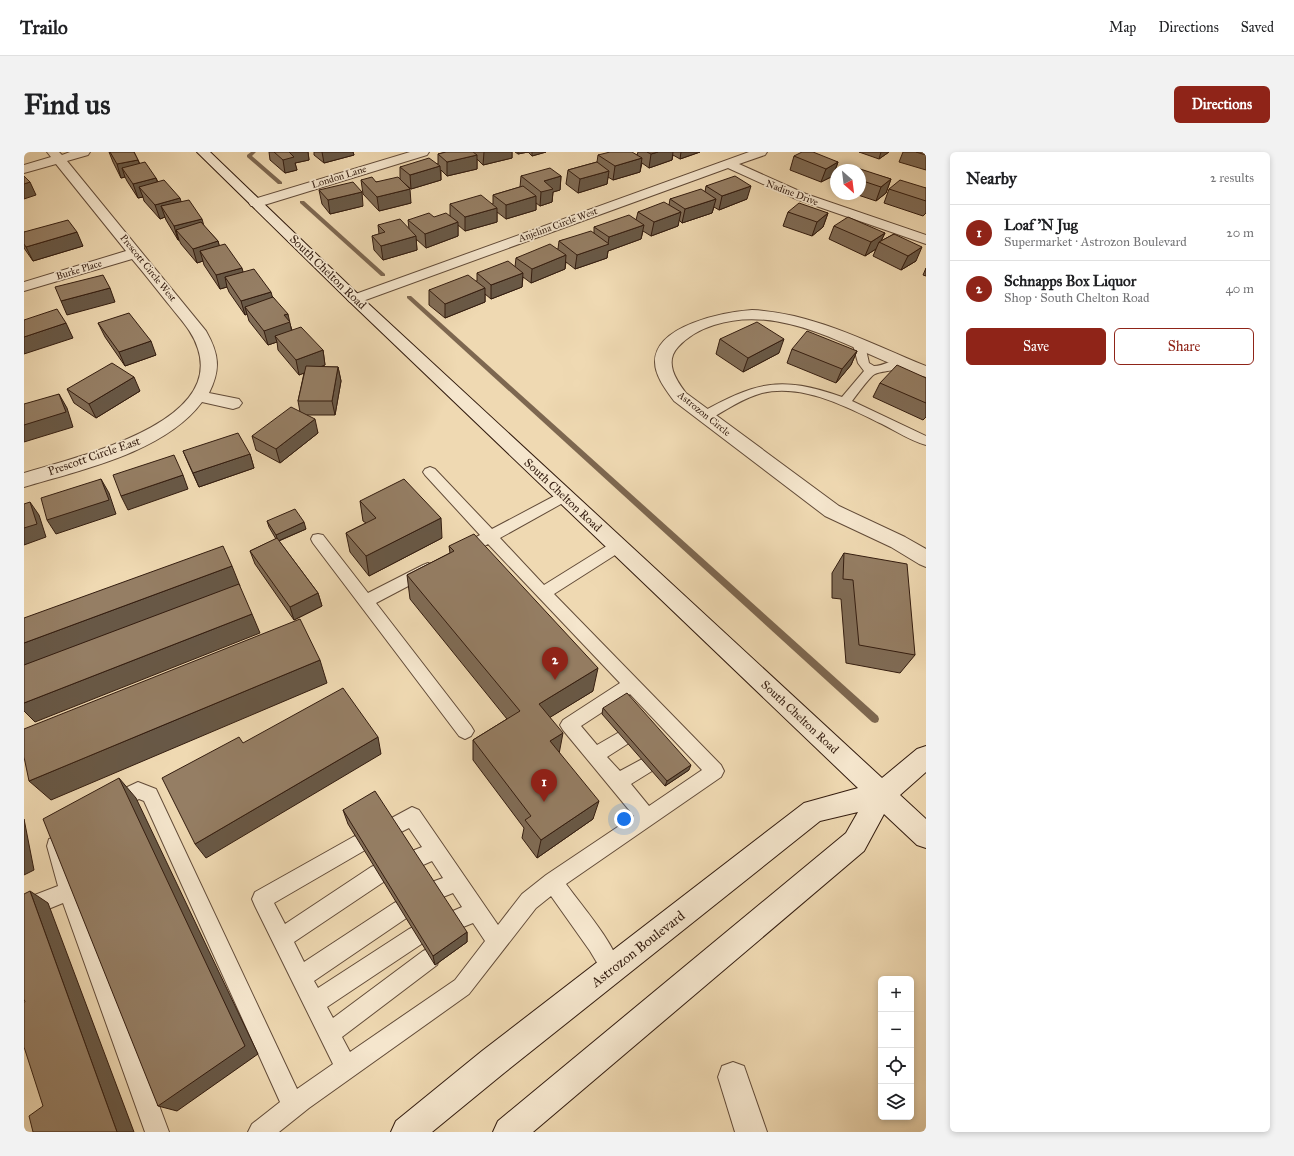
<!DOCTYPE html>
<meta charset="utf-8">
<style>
:root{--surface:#fff;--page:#f2f2f2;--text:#202124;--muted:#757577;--line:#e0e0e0;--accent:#8f2418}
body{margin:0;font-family:"IM FELL Great Primer",serif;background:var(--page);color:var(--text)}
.controls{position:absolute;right:12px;bottom:12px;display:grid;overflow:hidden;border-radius:6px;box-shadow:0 2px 6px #0003}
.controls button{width:36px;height:36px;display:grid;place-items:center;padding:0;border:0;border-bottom:1px solid var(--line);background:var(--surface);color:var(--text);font:20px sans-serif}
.compass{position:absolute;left:806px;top:12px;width:36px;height:36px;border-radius:50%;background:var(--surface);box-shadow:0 2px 6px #0003;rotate:152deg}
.you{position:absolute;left:600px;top:667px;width:14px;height:14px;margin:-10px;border:3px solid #fff;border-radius:50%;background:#1a73e8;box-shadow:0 0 0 6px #1a73e833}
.badge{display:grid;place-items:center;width:26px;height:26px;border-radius:50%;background:var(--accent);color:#fff;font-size:13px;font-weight:700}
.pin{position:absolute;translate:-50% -33px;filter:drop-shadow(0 1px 2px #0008)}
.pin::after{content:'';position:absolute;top:21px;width:14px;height:12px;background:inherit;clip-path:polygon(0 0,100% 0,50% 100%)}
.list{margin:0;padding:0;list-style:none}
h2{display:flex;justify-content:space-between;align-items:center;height:52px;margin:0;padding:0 16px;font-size:17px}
h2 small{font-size:13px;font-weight:400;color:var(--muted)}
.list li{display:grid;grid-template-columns:26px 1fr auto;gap:12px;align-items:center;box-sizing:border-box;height:56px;padding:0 16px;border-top:1px solid var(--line)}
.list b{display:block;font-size:15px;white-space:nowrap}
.list p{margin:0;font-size:13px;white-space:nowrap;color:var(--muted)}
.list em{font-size:13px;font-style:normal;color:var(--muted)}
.actions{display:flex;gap:8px;padding:12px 16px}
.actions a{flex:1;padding:9px 0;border:1px solid var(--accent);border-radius:6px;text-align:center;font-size:14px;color:var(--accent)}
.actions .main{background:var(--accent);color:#fff}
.icon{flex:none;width:22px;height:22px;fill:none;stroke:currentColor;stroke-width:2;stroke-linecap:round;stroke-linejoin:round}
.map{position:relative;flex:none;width:902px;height:980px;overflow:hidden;border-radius:6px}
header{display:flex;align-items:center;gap:24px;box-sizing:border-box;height:56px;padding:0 20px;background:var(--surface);border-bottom:1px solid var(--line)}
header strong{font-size:19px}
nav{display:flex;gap:22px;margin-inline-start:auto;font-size:14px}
.intro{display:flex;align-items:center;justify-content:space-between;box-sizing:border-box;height:96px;padding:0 24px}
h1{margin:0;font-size:28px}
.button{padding:10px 18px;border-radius:6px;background:var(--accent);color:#fff;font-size:14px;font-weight:700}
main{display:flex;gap:24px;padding:0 24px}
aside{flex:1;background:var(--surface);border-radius:6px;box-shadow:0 2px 6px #0003}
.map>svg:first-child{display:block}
</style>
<header>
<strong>Trailo</strong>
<nav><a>Map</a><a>Directions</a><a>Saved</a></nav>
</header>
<div class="intro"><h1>Find us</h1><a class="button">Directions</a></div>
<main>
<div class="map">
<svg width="902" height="980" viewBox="0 0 902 980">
<rect width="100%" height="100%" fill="#efd9b2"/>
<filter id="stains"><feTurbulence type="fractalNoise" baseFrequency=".005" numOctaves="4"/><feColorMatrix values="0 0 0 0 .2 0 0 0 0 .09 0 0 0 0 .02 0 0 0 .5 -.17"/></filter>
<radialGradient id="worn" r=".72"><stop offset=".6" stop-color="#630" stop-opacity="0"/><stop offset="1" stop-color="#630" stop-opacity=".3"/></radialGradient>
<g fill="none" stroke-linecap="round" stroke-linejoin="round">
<!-- stream -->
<g fill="#7d6750" fill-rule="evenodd">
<polygon points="227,0 232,0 228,4 258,30 258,32 254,32 223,5 223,3"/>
<polygon points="276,49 280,49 361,122 361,124 357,124 276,51"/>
<polygon points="383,144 387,144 854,564 855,567 854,570 851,571 848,570 383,146"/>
</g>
<defs>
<g id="lane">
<path d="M835,189L839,191L841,193L845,211L850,214C861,214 871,205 881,207L883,210C876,220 860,218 851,222C847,223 832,244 828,249L902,284V293C887,289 872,279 858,272C823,255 778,231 738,241C719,246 702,258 686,267L681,268L676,267L675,264L676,261C732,230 756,223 818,245L840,219L834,211L829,193L831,191Z"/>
<path d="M406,315L411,317L468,377L536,341L541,339L546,341L548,344L546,347L476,386L520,433L589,390L594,389L599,390L601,394L599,398L530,442L697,613L700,619L697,625L542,732C562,759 586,786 598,817L595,824L588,827L581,824L566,799L527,744L512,756L445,842L285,956L255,980H224L228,972L256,950L120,649L115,647L88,660L82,657L79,651L82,645L114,630L132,637L273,937L309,912L231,754L228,747L231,740L329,685L336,682L343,685L345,691L343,697L250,751L261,772L347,715L354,712L361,715L364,722L361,729L270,790L280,810L370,751L377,748L384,751L387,758L384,765L290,829L294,836L385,777L392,774L399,777L402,784L399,791L303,855L309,866L399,799L406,796L413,799L416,806L413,813L318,885L326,900L431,828L461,789L449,771L429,779L422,776L419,769L422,762L438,755L429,741L409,749L402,746L399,739L402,732L419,726L408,709L390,717L383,715L380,708L383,701L398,695L385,676L369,684L362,681L360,675L362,669L388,655L395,658L474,773L498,742L522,723L610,664L539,578L536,573L539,568L596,531L464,392C455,397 444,406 434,403L432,399L434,395L456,383L401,323L399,320L401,317ZM606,542L678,618L625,654L607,632L628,619L631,613L628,607L622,605L596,619L583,605L605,591L608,586L605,581L599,578L573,593L557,574Z"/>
<polygon points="294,382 299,383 344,441 399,413 404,411 409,413 411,417 409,421 352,451 447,574 450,579 447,584 441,587 435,584 289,391 287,387 289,383"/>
<polygon points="32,685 39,687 41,694 55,739 145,980 121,980 39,751 0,767 0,747 34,734 23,694 25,687"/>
</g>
<g id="street">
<path d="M23,0H35L38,3L46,0H66L64,3L43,9L182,179C195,202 197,217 185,241L215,247L218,251L215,255L209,257L178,250C141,300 57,318 0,335V321C48,306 199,273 174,197C169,180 157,168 146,154C133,138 121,122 108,107L0,139V130L102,99L32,12L0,21V13L27,5Z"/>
<polygon points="386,0 405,0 403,3 237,54 227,54 225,51 227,48"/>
<polygon points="725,0 743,0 741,3 715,12 782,42 902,83 902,92 772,47 704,16 336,150 331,152 326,150 323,147 326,144"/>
<path d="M728,158C790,161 845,191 902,214V225C890,222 879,217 868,212C812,189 752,153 690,173C677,177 663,185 654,195C640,210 652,228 662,241L815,354L881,385L902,397V415L895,412L867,395L801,364L650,249C642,238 631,224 631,210C631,173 700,160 728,158Z"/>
<polygon points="709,910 720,914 743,980 711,980 694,925 698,914"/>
</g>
<polygon id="secondary" points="173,0 186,0 336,144 858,626 893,597 902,594 902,620 876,643 902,667 902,696 893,693 860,662 840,699 509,980 469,980 474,969 822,681 834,660 796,669 480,921 408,980 367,980 372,969 458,899 780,651 834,636 326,150"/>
</defs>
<!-- lane casing -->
<use href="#lane" stroke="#624b38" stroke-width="2"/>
<!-- street casing -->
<use href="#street" stroke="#624b38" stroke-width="2"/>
<!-- secondary casing -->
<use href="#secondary" stroke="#331c0f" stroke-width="2"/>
<!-- lane -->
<use href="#lane" fill="#f5e6cd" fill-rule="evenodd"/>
<!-- street -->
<use href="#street" fill="#f5e6cd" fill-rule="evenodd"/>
<!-- secondary -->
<use href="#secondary" fill="#f5e6cd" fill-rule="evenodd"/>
</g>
<!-- wall -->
<g fill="#806c56" stroke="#331c0f">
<polygon points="85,0 110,0 116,12 132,26 134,30 157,50 194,89 195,93 219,120 249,145 265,169 268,178 299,198 301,213 296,215 314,215 317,229 311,263 283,263 294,281 256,311 232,298 228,284 276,260 274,249 280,221 275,223 254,198 253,190 244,193 225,169 223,162 221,163 205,140 203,135 196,137 180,113 179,109 173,111 157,92 155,88 154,88 142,68 141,65 136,67 120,49 119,45 114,46 103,29 101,25 97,26 89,10"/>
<polygon points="245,0 284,0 285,8 271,11 273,18 261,21 246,8"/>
<polygon points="290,0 329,0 330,3 300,11 290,3"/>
<polygon points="422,0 488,0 488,6 459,13 453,7 453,17 423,24 417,18 417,28 387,37 380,31 387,51 355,59 339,42 337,28 352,30 376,28 376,15 414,12 414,2"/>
<polygon points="491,0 522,0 508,4 504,0 494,2"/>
<polygon points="614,0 676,0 656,7 649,3 648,8 625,16 618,11 616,20 589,28 584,25 583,32 554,41 542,32 544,18 573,10 574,3 613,3"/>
<polygon points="835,0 865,0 855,7"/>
<polygon points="879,0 902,0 902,18 875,10"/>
<polygon points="770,4 814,10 809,24 797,30 766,18"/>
<polygon points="836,18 867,27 862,41 852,49 831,42 836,42"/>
<polygon points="497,24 537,24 536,38 529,40 528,50 516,54 512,51 512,58 482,67 473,60 473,70 441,79 434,73 434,84 402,96 392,87 393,98 359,108 350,98 348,84 355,82 354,73 385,77 384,68 426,64 426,52 469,52 469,43 496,35"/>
<polygon points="682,34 723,47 695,58 690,55 688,61 658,71 655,68 654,74 627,84 619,79 617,87 584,99 583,106 551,117 542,110 541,117 507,131 499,125 498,135 467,147 461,142 461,150 421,166 405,153 405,138 453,129 453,121 491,115 492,106 534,97 535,89 570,81 570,75 612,68 614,60 645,53 646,47 681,40"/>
<polygon points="902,36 902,61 899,64 860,51 865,37"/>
<polygon points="295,38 339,54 306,62 298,52"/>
<polygon points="764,60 804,61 799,75 788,84 759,74"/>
<polygon points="810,74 861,81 857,89 870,82 892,109 877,118 849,104 852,97 841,104 805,87"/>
<polygon points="0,80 59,94 9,109 0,96"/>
<polygon points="902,116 902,124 899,123"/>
<polygon points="74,171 132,203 101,214 81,185"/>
<polygon points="696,187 755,201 719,220 692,202"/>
<polygon points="768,197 833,199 827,213 812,231 763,211"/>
<polygon points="902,226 902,265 899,268 849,245 856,231"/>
<polygon points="43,237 116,239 72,266 50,251"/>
<polygon points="159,299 226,302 230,316 175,335 165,313"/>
<polygon points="336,349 418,386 345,424 326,400 322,381 342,371 339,369"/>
<polygon points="243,369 282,377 255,389 294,441 298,454 270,468 231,412 226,399 252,387 245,375"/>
<polygon points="425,394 569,539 526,565 535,600 569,667 513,706 498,686 500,676 449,608 449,588 483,567 386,447 383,423 426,401"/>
<polygon points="820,401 891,503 876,521 822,511 817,447 808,446 808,421"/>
<polygon points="579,556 665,618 641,634 578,562"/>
<polygon points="319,658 443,780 443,790 411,813 324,672"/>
</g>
<!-- shaded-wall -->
<g fill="#685846" stroke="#331c0f">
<polygon points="264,0 284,0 285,8 271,11 273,18 261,21 259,8"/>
<polygon points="298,0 329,0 330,3 300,11"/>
<polygon points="460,0 488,0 488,6 459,13"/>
<polygon points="494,0 504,0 494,2"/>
<polygon points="508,0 522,0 508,4"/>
<polygon points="634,0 649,0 648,8 625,16 627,2"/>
<polygon points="657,0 676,0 656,7"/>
<polygon points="857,0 865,0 855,7"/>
<polygon points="453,3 453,17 423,24 423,10"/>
<polygon points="618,6 616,20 589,28 591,14"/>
<polygon points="114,8 119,21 98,16 101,25 97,26 93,12"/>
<polygon points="814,10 809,24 797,30 802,17"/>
<polygon points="416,14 417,28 387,37 386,23"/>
<polygon points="585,19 583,32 554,41 556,27"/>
<polygon points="537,24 536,38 529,40 528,50 516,54 517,40 520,29"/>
<polygon points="132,26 137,40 115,35 119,45 114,46 109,32"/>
<polygon points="867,27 862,41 852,49 857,35"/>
<polygon points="6,30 12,43 0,47 0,32"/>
<polygon points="727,34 723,47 695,58 698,44"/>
<polygon points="386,37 387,51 355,59 353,45"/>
<polygon points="338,40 339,54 306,62 304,48"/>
<polygon points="512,44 512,58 482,67 482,53"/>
<polygon points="156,46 160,59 137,54 141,65 136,67 131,53"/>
<polygon points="692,47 688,61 658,71 661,57"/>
<polygon points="473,56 473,70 441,79 441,65"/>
<polygon points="657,60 654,74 627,84 630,70"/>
<polygon points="804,61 799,75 788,84 793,70"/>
<polygon points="178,67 182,81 152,78 155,88 154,88 150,74"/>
<polygon points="434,70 434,84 402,96 401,82"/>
<polygon points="620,73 617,87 584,99 583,106 551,117 553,103 584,92 585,85"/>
<polygon points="53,80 59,94 9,109 2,95"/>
<polygon points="861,81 856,91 855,90 852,97 841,104 847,90"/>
<polygon points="392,84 393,98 359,108 357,94"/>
<polygon points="194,89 198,103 176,99 179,109 173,111 169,97"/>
<polygon points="898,95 892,109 877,118 884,104"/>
<polygon points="542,103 541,117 507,131 508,117"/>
<polygon points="218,116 222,130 201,125 203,135 196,137 192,123"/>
<polygon points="499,121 498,135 467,147 467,133"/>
<polygon points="86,136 91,150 43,163 37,149"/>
<polygon points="461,136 461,150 421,166 421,152"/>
<polygon points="247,140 251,154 221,155 223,162 221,163 217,149"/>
<polygon points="264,162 269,185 251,184 253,190 244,193 240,179 260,163"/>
<polygon points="42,171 49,186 0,202 0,185"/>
<polygon points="760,187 755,201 719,220 724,206"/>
<polygon points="127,189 132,203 101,214 95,200"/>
<polygon points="299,198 301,213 275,223 272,208"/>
<polygon points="833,199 827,213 812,231 818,217"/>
<polygon points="314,215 317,229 311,263 308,249"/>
<polygon points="110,225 116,239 72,266 65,252"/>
<polygon points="35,242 43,256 49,275 0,290 0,273"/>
<polygon points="291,267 294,281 256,311 252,297"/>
<polygon points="226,302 230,316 175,335 169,321"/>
<polygon points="159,323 164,337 104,358 97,344"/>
<polygon points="77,327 85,341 92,362 32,382 23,368"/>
<polygon points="6,350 15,363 22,385 0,393 0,376"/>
<polygon points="417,366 418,386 345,424 342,404"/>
<polygon points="280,370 282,377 254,389 252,383"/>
<polygon points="208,414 216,434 0,514 0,491"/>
<polygon points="294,441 298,454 270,468 266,455"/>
<polygon points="228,462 236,481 11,570 0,559 0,551"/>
<polygon points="296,508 303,531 27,648 5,629"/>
<polygon points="574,516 569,539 512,574 515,552"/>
<polygon points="539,581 535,602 526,589"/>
<polygon points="354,585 357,602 182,706 171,692"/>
<polygon points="667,613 665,618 641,634 643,629"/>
<polygon points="95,626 112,646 234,902 153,959 134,954"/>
<polygon points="575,649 569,667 513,706 517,688"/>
<polygon points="0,667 10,718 0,723"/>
<polygon points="6,739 24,751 110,980 93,980"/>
<polygon points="443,780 443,790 411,813 409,804"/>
</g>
<!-- building -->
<g fill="#957e64" stroke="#331c0f">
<polygon points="86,0 110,0 114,8 93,12"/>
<polygon points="250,0 265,0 270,5 259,8"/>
<polygon points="422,0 449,0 453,3 423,10 414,2"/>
<polygon points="586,0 608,0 618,6 591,14 574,3"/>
<polygon points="623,0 634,0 627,2"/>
<polygon points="778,0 789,0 814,10 802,17 770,4"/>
<polygon points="892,0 902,0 902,3"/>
<polygon points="405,6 416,14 386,23 376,15"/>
<polygon points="121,10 132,26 109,32 98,16"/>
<polygon points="573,10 585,19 556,27 544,18"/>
<polygon points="827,14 867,27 857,35 836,28 836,18 822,18"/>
<polygon points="526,16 537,24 520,29 529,37 517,40 497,24"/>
<polygon points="0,24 6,30 0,32"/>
<polygon points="711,24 727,34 698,44 682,34"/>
<polygon points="348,25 352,30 374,25 386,37 353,45 337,28"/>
<polygon points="140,28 156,46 131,53 115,35"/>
<polygon points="876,28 902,36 902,49 865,37"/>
<polygon points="329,30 338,40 304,48 295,38"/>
<polygon points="499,34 512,44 482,53 469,43"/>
<polygon points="677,37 692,47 661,57 646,47"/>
<polygon points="457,43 473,56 441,65 426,52"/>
<polygon points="165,48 178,67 150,74 137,54"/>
<polygon points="640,50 657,60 630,70 614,60"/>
<polygon points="775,51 804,61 793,70 764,60"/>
<polygon points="405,61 410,65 422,61 434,70 401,82 384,68"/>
<polygon points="605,63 620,73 585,85 570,75"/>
<polygon points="824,65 861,81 847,90 810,74"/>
<polygon points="376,67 392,84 357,94 348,84 361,80 354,73"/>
<polygon points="44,68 53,80 2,95 0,92 0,80"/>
<polygon points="177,70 194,89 169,97 152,78"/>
<polygon points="567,79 585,92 553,103 535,89"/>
<polygon points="870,82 898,95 884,104 855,90"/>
<polygon points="201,92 218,116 192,123 176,99"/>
<polygon points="526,92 542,103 508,117 492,106"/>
<polygon points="484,109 499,121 467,133 453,121"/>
<polygon points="230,117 247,140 217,149 201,125"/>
<polygon points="79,123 86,136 37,149 31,135"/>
<polygon points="444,123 461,136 421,152 405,138"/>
<polygon points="249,145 264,162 260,163 266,170 240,179 221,155"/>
<polygon points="33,157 42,171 0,185 0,168"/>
<polygon points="105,161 127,189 95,200 74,171"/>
<polygon points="733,170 760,187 724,206 696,187"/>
<polygon points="277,175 299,198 272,208 251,184"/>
<polygon points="783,179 833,199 818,217 768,197"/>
<polygon points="88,211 110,225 65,252 43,237"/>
<polygon points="873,213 902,226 902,251 856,231"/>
<polygon points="282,214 314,215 308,249 274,249"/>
<polygon points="35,242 42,260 0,273 0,252"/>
<polygon points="267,255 291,267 252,297 228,284"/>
<polygon points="214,281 226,302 169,321 159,299"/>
<polygon points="150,303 159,323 97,344 89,323"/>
<polygon points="77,327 85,348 23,368 17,346"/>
<polygon points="380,327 417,366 342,404 322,381 352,366 336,349"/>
<polygon points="6,350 13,372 0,376 0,352"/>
<polygon points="271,357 280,370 252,383 243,369"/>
<polygon points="450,382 574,516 515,552 539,581 526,589 575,649 517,688 501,668 507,664 449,588 496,559 383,423 430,399 425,394"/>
<polygon points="253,386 294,441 266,455 226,399"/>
<polygon points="199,394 208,414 0,491 0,466"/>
<polygon points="820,401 883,412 891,503 835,493 829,428 819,427"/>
<polygon points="215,432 228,462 0,551 0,513"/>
<polygon points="276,467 296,508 5,629 0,605 0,577"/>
<polygon points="319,536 354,585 171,692 138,626 215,585 219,591"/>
<polygon points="603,541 667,613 643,629 579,556"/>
<polygon points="95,626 221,894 134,954 19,667"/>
<polygon points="351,639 443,780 409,804 319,658"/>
<polygon points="6,739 93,980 9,980 5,964 19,954 0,895 0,850 1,850 0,847 0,742"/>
</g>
<g text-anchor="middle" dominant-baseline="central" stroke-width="3.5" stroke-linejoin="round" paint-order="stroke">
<!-- far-street labels -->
<g font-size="10" fill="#331c0f" stroke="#f5e6cd">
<text transform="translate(315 25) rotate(-17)">London Lane</text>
<text transform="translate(768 41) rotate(21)">Nadine Drive</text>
<text transform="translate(534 73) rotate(-20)">Anjelina Circle West</text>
<text transform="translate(124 116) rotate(51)">Prescott Circle West</text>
<text transform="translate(55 118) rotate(-17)">Burke Place</text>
<text transform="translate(680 262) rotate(39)">Astrozon Circle</text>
</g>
<!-- street labels -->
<g font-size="12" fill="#331c0f" stroke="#f5e6cd">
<text transform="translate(304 120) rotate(44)">South Chelton Road</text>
<text transform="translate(70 304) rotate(-19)">Prescott Circle East</text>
<text transform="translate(539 343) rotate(43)">South Chelton Road</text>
<text transform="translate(776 565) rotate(43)">South Chelton Road</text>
</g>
<!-- near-street labels -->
<g font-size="14" fill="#331c0f" stroke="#f5e6cd">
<text transform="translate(614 797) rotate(-38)">Astrozon Boulevard</text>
</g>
</g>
<rect width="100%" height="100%" filter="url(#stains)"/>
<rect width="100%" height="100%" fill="url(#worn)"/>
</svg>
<div class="controls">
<button>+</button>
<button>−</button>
<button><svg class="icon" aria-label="locate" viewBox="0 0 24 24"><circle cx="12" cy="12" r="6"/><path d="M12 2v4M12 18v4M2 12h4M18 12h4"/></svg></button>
<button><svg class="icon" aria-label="layers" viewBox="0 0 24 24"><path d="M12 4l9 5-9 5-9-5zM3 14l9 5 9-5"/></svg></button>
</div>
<svg class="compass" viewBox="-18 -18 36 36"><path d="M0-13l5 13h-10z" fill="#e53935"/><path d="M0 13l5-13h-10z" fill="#757577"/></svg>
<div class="you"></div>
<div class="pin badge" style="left:520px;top:650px">1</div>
<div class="pin badge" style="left:531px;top:528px">2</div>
</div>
<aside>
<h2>Nearby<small>2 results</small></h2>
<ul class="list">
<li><span class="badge">1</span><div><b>Loaf 'N Jug</b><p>Supermarket · Astrozon Boulevard</p></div><em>20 m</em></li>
<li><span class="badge">2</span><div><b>Schnapps Box Liquor</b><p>Shop · South Chelton Road</p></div><em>40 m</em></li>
</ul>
<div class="actions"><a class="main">Save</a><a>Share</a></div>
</aside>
</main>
